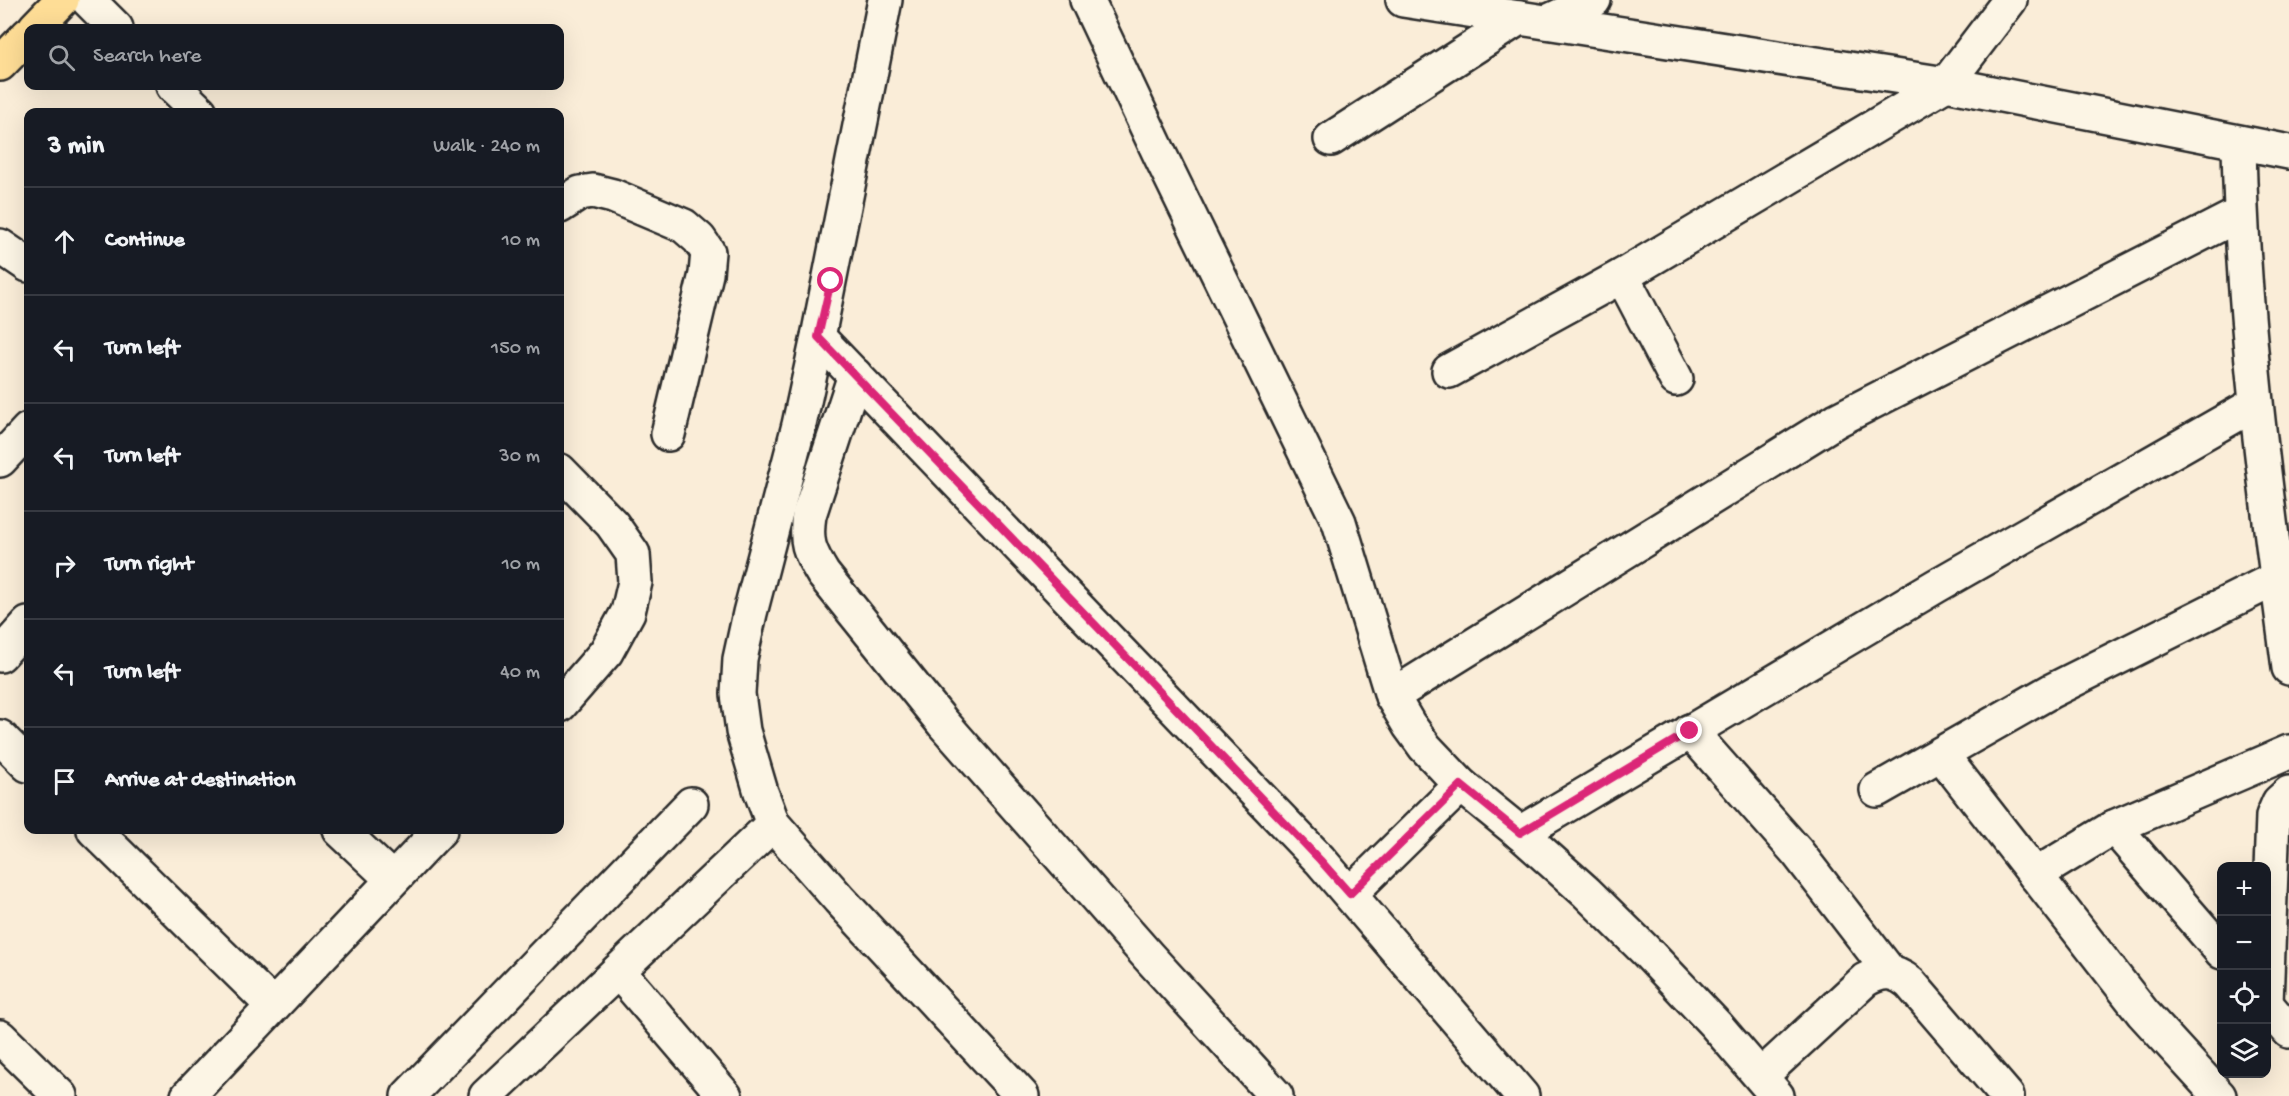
<!DOCTYPE html>
<meta charset="utf-8">
<style>
:root{--surface:#171b24;--page:#242831;--text:#f1f3f6;--muted:#9ea1a6;--line:#363941}
body{margin:0;font-family:"Gochi Hand",sans-serif;background:var(--page);color:var(--text)}
.controls{position:absolute;right:18px;bottom:18px;display:grid;overflow:hidden;border-radius:12px;box-shadow:0 6px 24px #0002}
.controls button{width:54px;height:54px;display:grid;place-items:center;padding:0;border:0;border-bottom:2px solid var(--line);background:var(--surface);color:var(--text);font:30px sans-serif}
.stop{position:absolute;width:18px;height:18px;margin:-14px;border:4px solid #db2777;border-radius:50%;background:#fff}
.stop.end{background:#db2777;border-color:#fff;box-shadow:0 2px 6px #0008}
.list{margin:0;padding:0;list-style:none}
h2{display:flex;justify-content:space-between;align-items:center;height:78px;margin:0;padding:0 24px;font-size:26px}
h2 small{font-size:20px;font-weight:400;color:var(--muted)}
.list li{display:grid;grid-template-columns:39px 1fr auto;gap:18px;align-items:center;box-sizing:border-box;height:108px;padding:0 24px;border-top:2px solid var(--line)}
.list b{display:block;font-size:22px;white-space:nowrap}
.list em{font-size:20px;font-style:normal;color:var(--muted)}
.icon{flex:none;width:33px;height:33px;fill:none;stroke:currentColor;stroke-width:2;stroke-linecap:round;stroke-linejoin:round}
.map{position:relative;flex:none;width:2289px;height:1096px;overflow:hidden}
.search{position:absolute;background:var(--surface);box-shadow:0 6px 24px #0002;left:24px;top:24px;width:540px;height:66px;display:flex;align-items:center;gap:15px;box-sizing:border-box;padding:0 21px;border-radius:12px;color:var(--muted);font-size:22px}
.panel{position:absolute;background:var(--surface);box-shadow:0 6px 24px #0002;left:24px;top:108px;width:540px;height:726px;border-radius:12px}
.map>svg:first-child{display:block}
</style>
<div class="map">
<svg width="2289" height="1096" viewBox="0 0 2289 1096">
<rect width="100%" height="100%" fill="#faedd8"/>
<filter id="ink" filterUnits="userSpaceOnUse"><feTurbulence type="fractalNoise" baseFrequency=".0167" numOctaves="2"/><feDisplacementMap in="SourceGraphic" scale="12" xChannelSelector="R" yChannelSelector="G"/><feConvolveMatrix kernelMatrix="1 2 1 2 8 2 1 2 1" color-interpolation-filters="sRGB"/></filter>
<g filter="url(#ink)">
<g fill="none" stroke-linecap="round" stroke-linejoin="round">
<defs>
<g id="minor">
<polyline points="88,0 116,28"/>
<polyline points="885,0 818,337 799,425 750,613 740,659 738,694 743,731 761,792 773,824 839,899 1022,1096"/>
<polyline points="1087,0 1161,157 1339,522 1392,696 1409,725 1425,747 1461,785 1520,833 1586,892 1645,950 1716,1025 1777,1096"/>
<polyline points="1403,0 1946,84 2289,152"/>
<polyline points="1547,22 1594,0"/>
<polyline points="173,86 200,112"/>
<polyline points="1331,139 1519,18"/>
<path d="M2239,144C2242,319 2266,494 2289,668"/>
<polyline points="560,206 580,193 593,191 613,196 684,226 699,239 708,252 706,274 668,434"/>
<polyline points="0,246 28,265"/>
<polyline points="1622,276 1676,379"/>
<polyline points="818,337 1320,860 1522,1096"/>
<polyline points="1449,371 1622,276 1946,84 2010,0"/>
<path d="M855,375L809,515C805,542 809,551 823,574L943,723L1148,956L1276,1096"/>
<polyline points="0,460 28,430"/>
<polyline points="560,471 612,524 633,554 635,582 628,612 606,652 560,705"/>
<polyline points="0,655 28,624"/>
<polyline points="1392,696 1837,420 2240,214"/>
<polyline points="1690,731 1797,852 1889,971"/>
<polyline points="0,737 28,765"/>
<polyline points="1941,754 2143,1013 2219,1096"/>
<polyline points="1877,790 2051,691 2277,578"/>
<polyline points="2114,827 2222,952"/>
<polyline points="94,830 273,1006"/>
<polyline points="340,830 392,879"/>
<polyline points="1520,833 1936,586 2255,404"/>
<polyline points="2035,875 2114,827 2289,752"/>
<polyline points="1350,894 1461,785"/>
<polyline points="618,971 725,1096"/>
<polyline points="2266,1003 2273,816 2279,802 2289,793"/>
<polyline points="2266,1004 2289,1031"/>
<polyline points="0,1037 60,1096"/>
<path d="M1761,1076L1865,980C1883,970 1894,970 1910,983L2007,1096"/>
<polyline points="188,1096 440,830"/>
<polyline points="408,1096 691,804"/>
<polyline points="486,1096 773,824"/>
</g>
<g id="major">
<polyline points="35,28 62,0"/>
<polyline points="0,64 28,35"/>
</g>
</defs>
<!-- minor casing -->
<use href="#minor" stroke="#2b2b2b" stroke-width="38"/>
<!-- major casing -->
<use href="#major" stroke="#2b2b2b" stroke-width="38"/>
<!-- minor -->
<use href="#minor" stroke="#fcf5e5" stroke-width="33"/>
<!-- major -->
<use href="#major" stroke="#fedd96" stroke-width="33"/>
</g>
</g>
<g fill="none" stroke-linecap="round" stroke-linejoin="round" filter="url(#ink)">
<!-- route -->
<polyline stroke="#db2777" stroke-width="8" points="831,281 818,337 1160,692 1320,860 1350,894 1461,785 1520,833 1690,731"/>
</g>
</svg>
<div class="controls">
<button>+</button>
<button>−</button>
<button><svg class="icon" aria-label="locate" viewBox="0 0 24 24"><circle cx="12" cy="12" r="6"/><path d="M12 2v4M12 18v4M2 12h4M18 12h4"/></svg></button>
<button><svg class="icon" aria-label="layers" viewBox="0 0 24 24"><path d="M12 4l9 5-9 5-9-5zM3 14l9 5 9-5"/></svg></button>
</div>
<div class="stop" style="left:831px;top:281px"></div>
<div class="stop end" style="left:1690px;top:731px"></div>
<div class="search"><svg class="icon" aria-label="search" viewBox="0 0 24 24"><circle cx="10" cy="10" r="6"/><path d="M15 15l6 6"/></svg>Search here</div>
<section class="panel">
<h2>3 min<small>Walk · 240 m</small></h2>
<ul class="list">
<li><svg class="icon" aria-label="ahead" viewBox="0 0 24 24"><path d="M12 20V5M6 11l6-6 6 6"/></svg><div><b>Continue</b></div><em>10 m</em></li>
<li><svg class="icon" aria-label="left" viewBox="0 0 24 24"><path d="M17 20v-9H6M10 6l-5 5 5 5"/></svg><div><b>Turn left</b></div><em>150 m</em></li>
<li><svg class="icon" aria-label="left" viewBox="0 0 24 24"><path d="M17 20v-9H6M10 6l-5 5 5 5"/></svg><div><b>Turn left</b></div><em>30 m</em></li>
<li><svg class="icon" aria-label="right" viewBox="0 0 24 24"><path d="M7 20v-9h11M14 6l5 5-5 5"/></svg><div><b>Turn right</b></div><em>10 m</em></li>
<li><svg class="icon" aria-label="left" viewBox="0 0 24 24"><path d="M17 20v-9H6M10 6l-5 5 5 5"/></svg><div><b>Turn left</b></div><em>40 m</em></li>
<li><svg class="icon" aria-label="arrive" viewBox="0 0 24 24"><path d="M6 21V4h12l-3 4 3 4H6"/></svg><div><b>Arrive at destination</b></div></li>
</ul>
</section>
</div>
